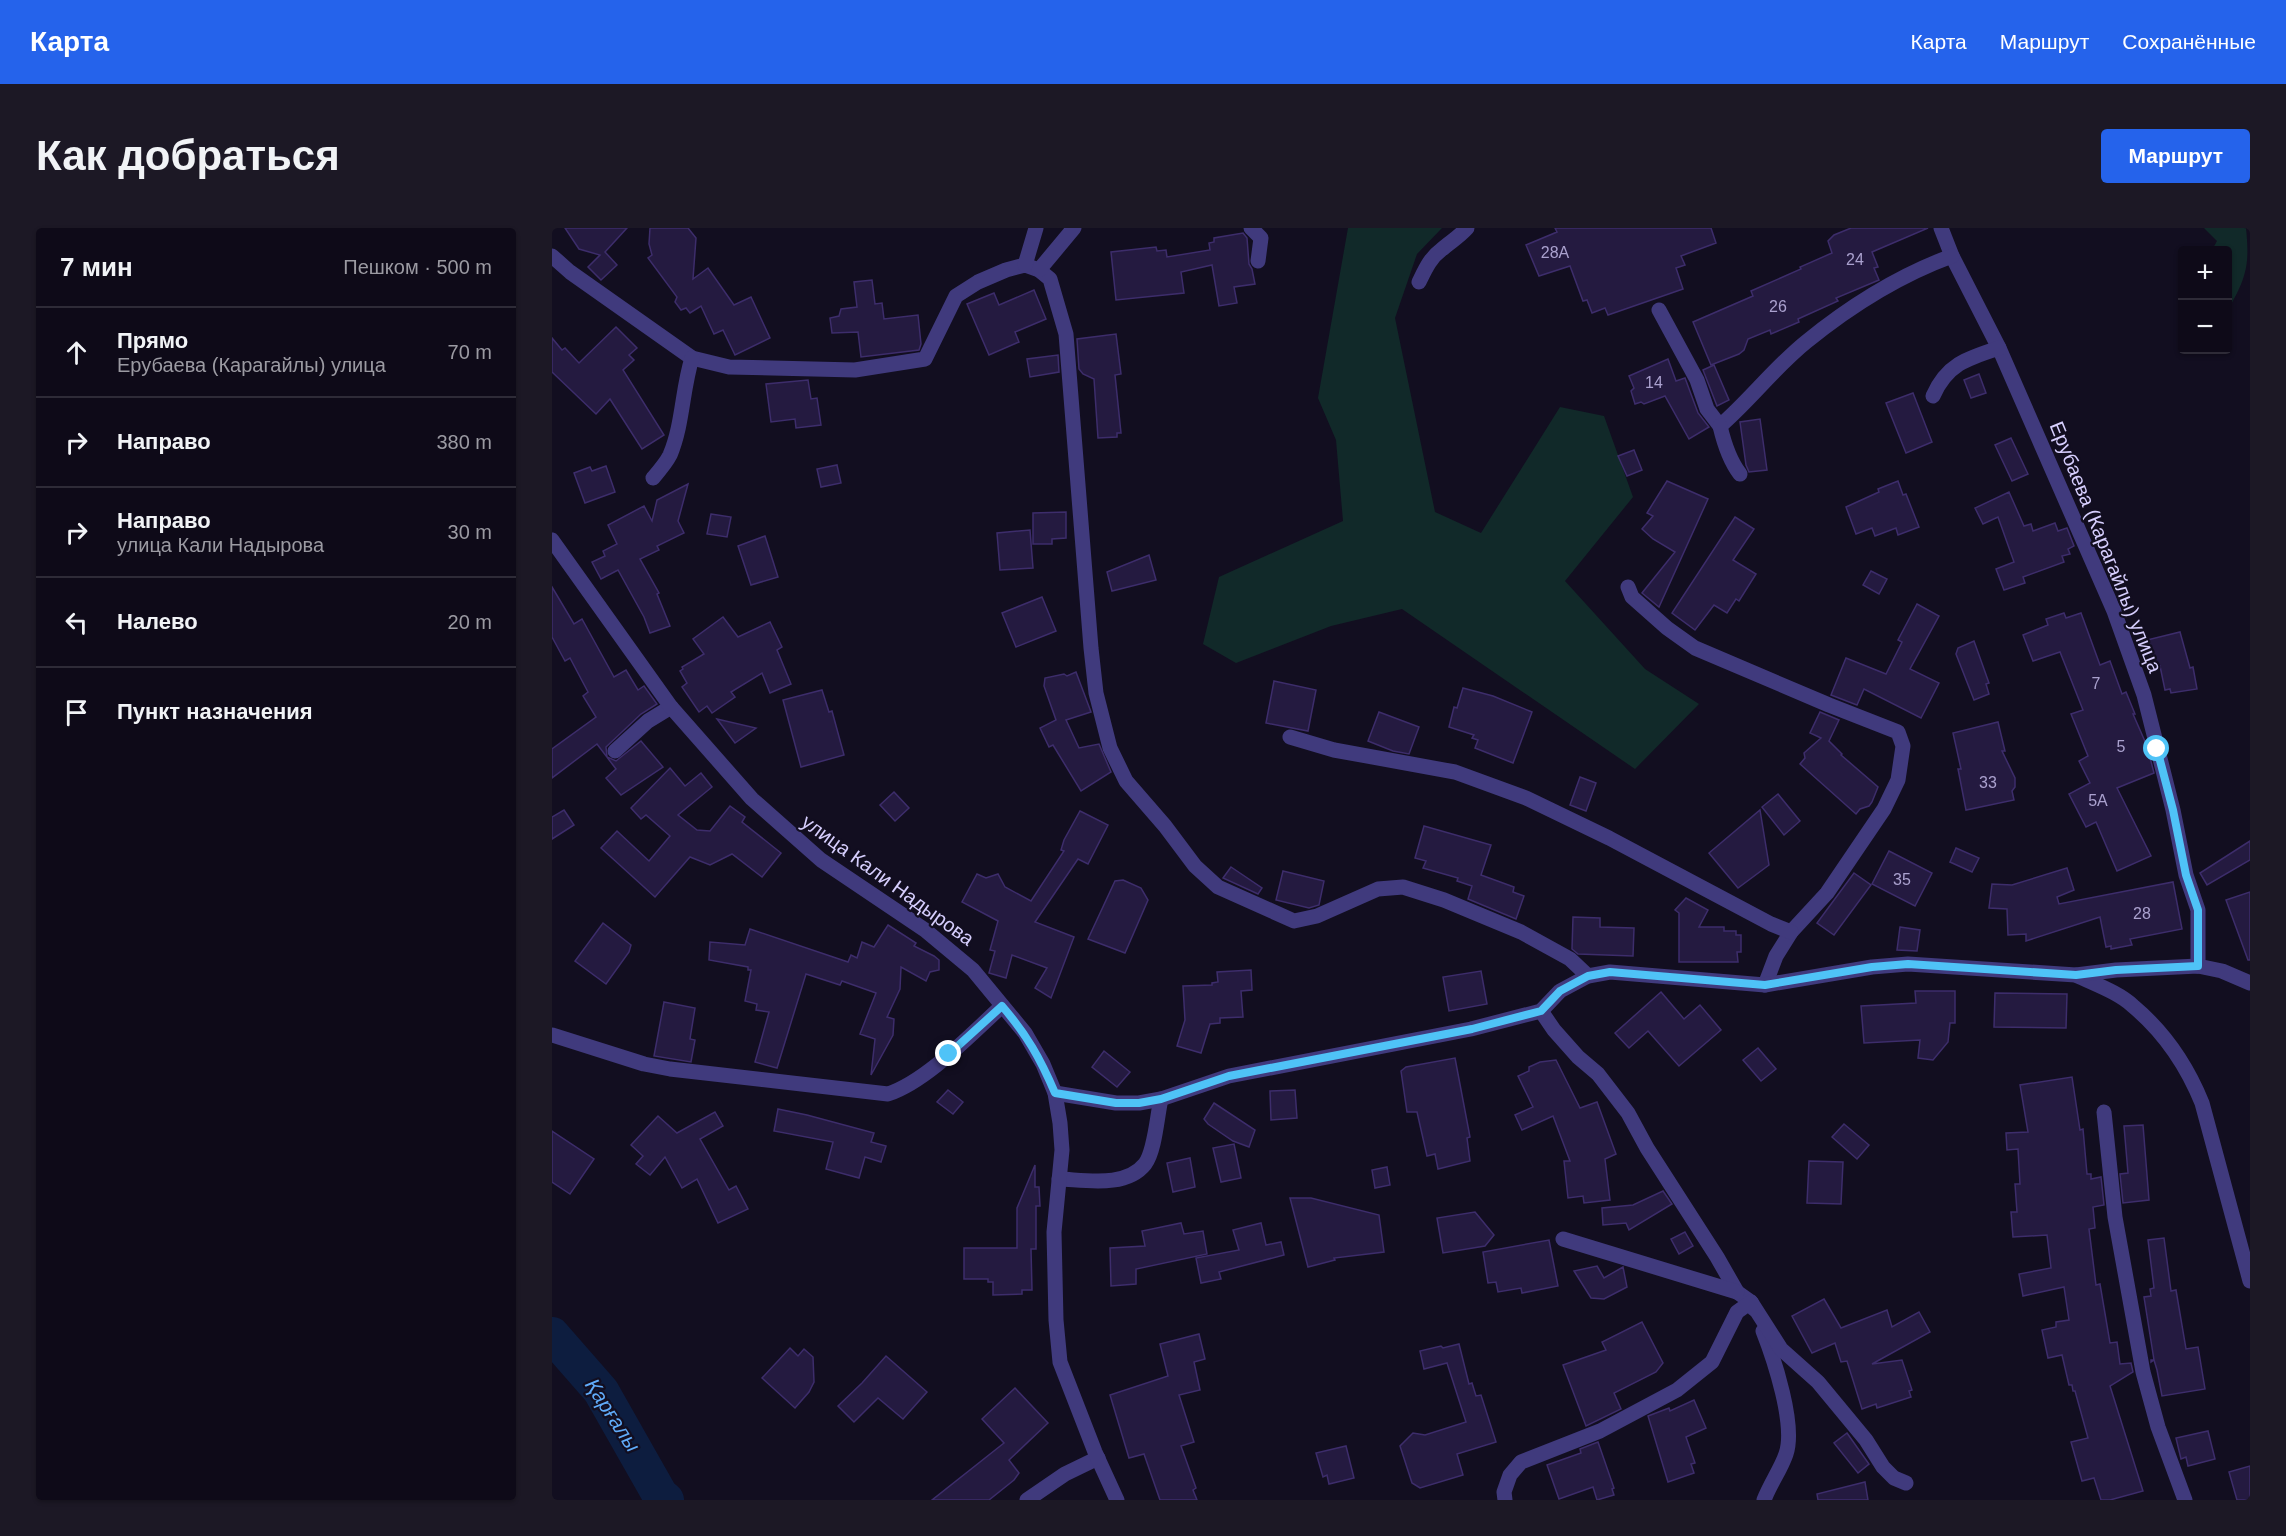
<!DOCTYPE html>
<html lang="ru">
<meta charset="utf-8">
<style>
:root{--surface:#0e0a18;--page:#1c1825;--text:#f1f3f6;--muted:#9b9aa2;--line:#2e2b37;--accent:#2563eb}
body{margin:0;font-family:Arial,sans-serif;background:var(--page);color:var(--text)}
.controls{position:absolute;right:18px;top:18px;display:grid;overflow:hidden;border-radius:6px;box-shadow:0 2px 4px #0004}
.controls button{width:54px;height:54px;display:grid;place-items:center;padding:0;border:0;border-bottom:2px solid var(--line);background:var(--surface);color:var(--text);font:30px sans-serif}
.stop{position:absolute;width:18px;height:18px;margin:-14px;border:4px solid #4fc3f7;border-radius:50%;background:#fff}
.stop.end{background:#4fc3f7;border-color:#fff;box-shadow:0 2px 6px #0008}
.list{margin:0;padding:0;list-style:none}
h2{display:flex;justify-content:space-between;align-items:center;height:78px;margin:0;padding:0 24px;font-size:26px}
h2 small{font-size:20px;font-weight:400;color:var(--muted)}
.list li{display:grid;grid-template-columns:39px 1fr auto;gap:18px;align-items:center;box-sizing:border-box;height:90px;padding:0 24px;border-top:2px solid var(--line)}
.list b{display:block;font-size:22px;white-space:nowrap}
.list p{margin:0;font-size:20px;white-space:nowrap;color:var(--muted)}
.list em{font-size:20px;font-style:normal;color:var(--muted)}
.icon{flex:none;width:33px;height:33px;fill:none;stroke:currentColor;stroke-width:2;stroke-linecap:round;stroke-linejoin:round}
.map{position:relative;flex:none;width:1698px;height:1272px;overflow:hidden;border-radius:6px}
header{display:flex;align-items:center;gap:36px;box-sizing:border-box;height:84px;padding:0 30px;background:var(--accent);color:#fff}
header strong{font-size:28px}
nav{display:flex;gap:33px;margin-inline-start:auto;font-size:21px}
.intro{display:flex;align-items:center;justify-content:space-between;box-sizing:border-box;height:144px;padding:0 36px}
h1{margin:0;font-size:42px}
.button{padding:15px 27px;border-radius:6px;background:var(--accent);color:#fff;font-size:21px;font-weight:700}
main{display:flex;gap:36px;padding:0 36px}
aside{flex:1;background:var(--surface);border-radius:6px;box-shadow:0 2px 4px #0004}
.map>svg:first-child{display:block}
</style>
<header>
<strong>Карта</strong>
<nav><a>Карта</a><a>Маршрут</a><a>Сохранённые</a></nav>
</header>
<div class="intro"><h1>Как добраться</h1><a class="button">Маршрут</a></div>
<main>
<aside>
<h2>7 мин<small>Пешком · 500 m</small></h2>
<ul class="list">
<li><svg class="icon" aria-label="ahead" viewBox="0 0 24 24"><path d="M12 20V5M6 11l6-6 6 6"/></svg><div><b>Прямо</b><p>Ерубаева (Карагайлы) улица</p></div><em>70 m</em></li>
<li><svg class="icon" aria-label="right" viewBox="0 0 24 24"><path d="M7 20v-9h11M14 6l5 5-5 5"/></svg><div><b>Направо</b></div><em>380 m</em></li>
<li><svg class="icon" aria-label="right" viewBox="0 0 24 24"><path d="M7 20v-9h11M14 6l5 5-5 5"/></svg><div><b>Направо</b><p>улица Кали Надырова</p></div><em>30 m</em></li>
<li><svg class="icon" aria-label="left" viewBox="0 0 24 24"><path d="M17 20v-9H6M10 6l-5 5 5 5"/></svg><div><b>Налево</b></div><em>20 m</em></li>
<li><svg class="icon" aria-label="arrive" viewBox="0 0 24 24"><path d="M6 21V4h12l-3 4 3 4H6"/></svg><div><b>Пункт назначения</b></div></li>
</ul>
</aside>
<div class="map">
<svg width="1698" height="1272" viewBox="0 0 1698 1272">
<rect width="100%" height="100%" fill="#120e20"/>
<!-- green -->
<g fill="#112929">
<polygon points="796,0 890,0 865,26 843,90 883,284 929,305 1008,179 1052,188 1081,269 1013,353 1093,441 1147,476 1083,541 850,381 779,398 684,435 651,416 667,349 791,293 784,212 766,170"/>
<path d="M1652,0H1694C1698,38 1694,50 1676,82V22H1660L1665,13Z"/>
</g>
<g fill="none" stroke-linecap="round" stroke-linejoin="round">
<!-- river -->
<polyline stroke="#0d1d3f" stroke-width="36" points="0,1107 49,1163 108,1267 114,1272"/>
</g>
<!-- building -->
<g fill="#241a40" stroke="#3d2d6b" stroke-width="1.5">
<polygon points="13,0 75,0 53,24 65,37 49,52 36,39 48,27 27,21"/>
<polygon points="98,0 136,0 144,10 141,51 156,40 182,77 199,69 218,110 183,127 171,102 162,106 149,78 138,85 134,80 129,82 123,74 125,69 96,30 100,27 97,16"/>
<polygon points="1003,0 1159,0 1164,15 1129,28 1133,37 1124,40 1131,61 1056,87 1053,80 1040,85 1035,72 1031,73 1018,38 987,48 974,17 1005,4"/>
<polygon points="1299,0 1376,0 1320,24 1326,39 1322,40 1327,52 1284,70 1286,73 1246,91 1247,94 1219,106 1218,102 1196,111 1192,122 1187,126 1159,137 1141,94 1201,68 1199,63 1249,41 1248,39 1280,25 1276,13 1282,7"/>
<polygon points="691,5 695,10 697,36 700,41 703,56 682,59 685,75 667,78 660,37 629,44 632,65 564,72 559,24 604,19 605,23 614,22 615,29 658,22 657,15 662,14 662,10"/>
<polygon points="320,52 323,76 330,75 332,91 366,87 369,116 367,122 309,129 306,104 280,105 278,90 287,88 289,81 305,79 302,54"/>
<polygon points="482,62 494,91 463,104 467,114 437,127 415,76 442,65 447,77"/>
<polygon points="64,99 85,120 77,127 82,132 71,142 112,207 90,221 58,171 44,186 0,144 0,110 10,122 13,120 27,135"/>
<polygon points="564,106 569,146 563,147 569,205 565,205 565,209 546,210 542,151 531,146 527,141 525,111"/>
<polygon points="506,127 507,144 478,149 475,131"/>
<polygon points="1116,131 1124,153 1133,150 1146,185 1157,199 1137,211 1113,168 1092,176 1089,174 1083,176 1079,163 1082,160 1077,148"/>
<polygon points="1162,137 1177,172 1165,178 1151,142"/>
<polygon points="1427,146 1434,165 1419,170 1412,152"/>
<polygon points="256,152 259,171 265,170 269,197 244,200 243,191 219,194 214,156"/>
<polygon points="1361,165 1380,214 1354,225 1334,175"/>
<polygon points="1208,191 1215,242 1197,244 1194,237 1188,194"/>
<polygon points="1459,210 1476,246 1460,253 1443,217"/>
<polygon points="1082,222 1090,242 1075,248 1066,228"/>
<polygon points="285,237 289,255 269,259 265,241"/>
<polygon points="54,238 63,264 33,275 22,245 38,239 40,243"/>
<polygon points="1115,253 1156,271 1107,379 1090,365 1123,324 1101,311 1090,301 1101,288 1095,285"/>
<polygon points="1346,253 1351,267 1354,266 1367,299 1346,307 1344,300 1323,308 1320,300 1304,306 1294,279 1327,264 1326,261"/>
<polygon points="136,256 126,293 132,305 105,318 107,322 88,331 107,365 105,366 118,398 98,405 92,389 66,342 49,351 40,334 53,328 51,323 65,316 56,297 92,278 100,293 105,272"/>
<polygon points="1457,264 1472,298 1479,296 1481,303 1503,295 1506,303 1515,300 1522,318 1516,321 1518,326 1510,328 1512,334 1471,349 1473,355 1452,362 1444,341 1462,334 1446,289 1431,296 1423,280"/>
<polygon points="514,284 514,310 500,311 500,316 481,316 481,285"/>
<polygon points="159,286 179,289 175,309 155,306"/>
<polygon points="1183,289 1202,301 1181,332 1204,346 1187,373 1184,371 1175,385 1162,377 1143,402 1120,385"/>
<polygon points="478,302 481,340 448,342 445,305"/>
<polygon points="213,308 226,349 199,357 186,318"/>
<polygon points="597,327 604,352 560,363 555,344"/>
<polygon points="1319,343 1335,351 1327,366 1311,357"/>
<polygon points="0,359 22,396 30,391 62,449 74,442 86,462 92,458 105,476 89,486 54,519 55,529 64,533 89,513 111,539 69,567 54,550 64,541 45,516 0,550 0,521 44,489 31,468 36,464 18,430 13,433 0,409"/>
<polygon points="490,369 504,403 464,419 450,385"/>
<polygon points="1365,376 1387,388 1358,441 1387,455 1369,490 1312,461 1305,477 1279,467 1294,430 1334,446 1350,414 1346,412"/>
<polygon points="1512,385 1514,390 1529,385 1548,437 1558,433 1570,466 1574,464 1583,486 1581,486 1595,518 1602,545 1565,560 1599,628 1565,643 1544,594 1534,599 1517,566 1538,555 1527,533 1536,528 1519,486 1531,482 1508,424 1481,433 1471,407 1496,397 1494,391"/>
<polygon points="171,389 186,409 218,394 230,419 225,422 239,456 218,465 210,445 179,464 183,469 160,485 155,478 147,484 130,459 135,455 128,443 131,441 130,439 152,426 141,411"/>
<polygon points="1628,404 1638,440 1641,439 1645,461 1619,465 1618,461 1613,462 1608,438 1597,441 1591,418 1596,417 1595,412"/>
<polygon points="1422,413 1437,455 1434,456 1437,466 1422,472 1404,426 1406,420"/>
<polygon points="524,444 539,484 514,492 527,520 547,516 559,544 529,563 501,517 497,519 488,500 504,492 492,458 493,450 512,446 515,448"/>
<polygon points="722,453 764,462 756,503 714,495"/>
<polygon points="911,460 941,468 980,484 961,535 923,520 926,512 920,510 922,507 897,499 902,479 905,480"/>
<polygon points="270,462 277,484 280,483 292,527 249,539 231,472"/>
<polygon points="827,484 867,499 857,526 841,523 816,513"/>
<polygon points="1268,484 1287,492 1277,513 1290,526 1289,527 1326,559 1320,574 1317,578 1308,581 1304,586 1248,536 1253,530 1252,525 1269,510 1258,505"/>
<polygon points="165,491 204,500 183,515"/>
<polygon points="1446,494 1453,523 1450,523 1463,550 1463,559 1460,563 1462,572 1414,582 1406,541 1409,541 1401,505"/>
<polygon points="118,540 133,558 149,545 160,559 126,587 145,602 158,603 178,578 193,589 190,594 229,625 210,649 180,626 158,637 138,629 103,669 49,620 65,603 97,633 118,608 94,587 89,591 79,580"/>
<polygon points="1028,549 1044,555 1034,583 1018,577"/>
<polygon points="342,564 357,580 343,593 328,577"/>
<polygon points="1226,566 1248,593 1232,607 1210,579"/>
<polygon points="12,582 22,597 0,611 0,589"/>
<polygon points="1208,582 1217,637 1186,660 1157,625"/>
<polygon points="528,583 556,597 536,636 526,631 483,694 522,709 499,770 483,760 495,740 460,727 454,750 437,745 443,723 438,722 446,693 410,674 425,646 434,650 446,646 453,659 479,673 512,623 509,622 512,612"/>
<polygon points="872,598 939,617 929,647 962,659 961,664 972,668 964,691 916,671 920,658 905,653 906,650 871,640 874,633 863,630"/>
<polygon points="1698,613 1698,632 1655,657 1648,645"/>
<polygon points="1404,620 1427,630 1420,644 1398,634"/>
<polygon points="1337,623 1380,645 1363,678 1320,656"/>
<polygon points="679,639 710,660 706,666 671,650"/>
<polygon points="1515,640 1522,662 1505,669 1507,676 1621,654 1630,701 1578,711 1580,717 1559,721 1559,718 1554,719 1548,689 1474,713 1474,706 1456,707 1455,681 1437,680 1440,656 1460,657"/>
<polygon points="731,643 772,653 767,677 757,680 724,672"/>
<polygon points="1302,645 1319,657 1282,707 1265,695"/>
<polygon points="571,652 589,660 596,672 573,725 536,711 563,653"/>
<polygon points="1698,664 1698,732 1696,732 1674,672"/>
<polygon points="1134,670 1156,682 1147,699 1172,699 1172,703 1184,703 1184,707 1189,707 1189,724 1185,724 1186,734 1127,734 1127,685 1123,682"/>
<polygon points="1021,689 1048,690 1048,699 1082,700 1081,728 1026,726 1020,721"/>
<polygon points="51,695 79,717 77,724 54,756 23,733"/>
<polygon points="336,697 364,715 362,718 382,728 387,732 387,742 378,744 374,753 349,739 348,761 335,789 342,791 341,807 319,847 323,811 308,806 324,765 290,753 288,757 254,746 225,840 203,834 217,784 204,782 205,776 193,773 199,742 196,742 196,739 157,732 158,714 193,717 198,701 296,734 299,727 305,730 310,714 322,719"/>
<polygon points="1348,699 1368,702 1365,723 1345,722"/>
<polygon points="699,742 700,762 689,763 691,789 668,790 668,795 658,796 649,825 625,818 633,792 631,758 660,757 660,755 666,754 665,744"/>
<polygon points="929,743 935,776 897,783 891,749"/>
<polygon points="1363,763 1403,763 1403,795 1398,795 1396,814 1381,832 1366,830 1368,812 1312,815 1309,778 1364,775"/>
<polygon points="1109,764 1132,791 1148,777 1169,802 1127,838 1096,803 1077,820 1063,805"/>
<polygon points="1443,765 1515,766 1514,800 1442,799"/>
<polygon points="112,774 143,780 138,811 143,812 139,834 102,828"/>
<polygon points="1206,820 1224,841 1209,853 1191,832"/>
<polygon points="552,823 578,844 565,859 540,839"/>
<polygon points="903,830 918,909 915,910 918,933 886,941 883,926 875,928 865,884 855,884 849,843 854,839"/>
<polygon points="1004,832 1028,880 1045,874 1064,926 1053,931 1058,972 1032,975 1031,968 1016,970 1012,933 1018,933 1001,888 970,902 963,887 981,879 966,848 977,843 977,839 988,834"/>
<polygon points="1520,849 1528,902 1531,901 1535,946 1539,946 1539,951 1549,949 1552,977 1541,979 1543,1000 1537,1001 1544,1057 1548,1056 1558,1115 1565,1114 1568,1136 1579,1135 1581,1144 1558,1158 1591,1263 1558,1272 1549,1272 1542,1250 1530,1253 1519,1214 1536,1210 1523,1163 1521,1163 1520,1157 1517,1157 1510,1127 1496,1130 1490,1102 1504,1099 1504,1094 1517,1092 1512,1059 1471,1068 1467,1046 1499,1040 1495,1007 1461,1009 1459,984 1465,984 1463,956 1468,956 1466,921 1455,922 1454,905 1476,904 1468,857"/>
<polygon points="396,862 411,874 401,886 385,874"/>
<polygon points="743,862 745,890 719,892 718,863"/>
<polygon points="662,875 703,902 697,919 681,913 656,896 652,891"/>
<polygon points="226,881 255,887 322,905 319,914 334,918 329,934 313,929 307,950 274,941 281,914 222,903"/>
<polygon points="163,884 171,898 148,911 177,962 184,958 196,981 166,995 145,951 130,960 113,929 98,947 84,936 91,928 79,917 106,888 125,905"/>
<polygon points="1292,896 1317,917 1305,931 1280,909"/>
<polygon points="1591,897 1597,972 1571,975 1568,946 1576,945 1572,898"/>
<polygon points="0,903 42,931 18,966 0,954"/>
<polygon points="682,916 689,950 669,954 661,920"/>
<polygon points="638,930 643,959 621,964 615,935"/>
<polygon points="1257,933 1291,934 1289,976 1255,975"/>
<polygon points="483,937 483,959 487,959 488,978 484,978 484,1021 479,1021 480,1062 470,1062 470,1066 441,1067 441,1054 436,1054 436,1051 412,1051 412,1020 465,1020 465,980"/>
<polygon points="835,939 838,957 823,960 820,942"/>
<polygon points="1111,963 1120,976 1077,1002 1074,995 1051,997 1050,980 1081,977"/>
<polygon points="738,970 759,970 827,987 832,1024 782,1030 783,1032 756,1039"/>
<polygon points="923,984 942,1007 933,1018 891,1025 885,990"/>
<polygon points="629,995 632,1006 651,1003 655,1026 584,1041 584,1056 559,1058 558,1020 593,1018 590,1003"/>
<polygon points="709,995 714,1017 729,1014 732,1027 667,1044 669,1051 649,1055 644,1030 687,1022 681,1002"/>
<polygon points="1133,1004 1141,1018 1127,1026 1119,1011"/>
<polygon points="1612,1010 1619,1063 1624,1062 1634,1121 1646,1119 1653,1161 1610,1168 1605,1142 1602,1132 1599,1134 1599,1132 1602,1132 1592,1069 1599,1068 1598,1061 1602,1060 1596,1012"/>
<polygon points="997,1012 1006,1058 970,1065 969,1060 946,1064 944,1054 936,1055 931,1024"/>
<polygon points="1045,1038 1052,1050 1071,1039 1075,1059 1052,1071 1039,1070 1022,1043"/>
<polygon points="1272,1071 1289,1100 1335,1082 1340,1099 1367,1084 1378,1104 1320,1136 1350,1132 1360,1162 1357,1163 1359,1169 1325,1180 1324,1176 1310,1181 1295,1133 1289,1134 1283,1115 1260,1125 1240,1088"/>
<polygon points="1090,1094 1111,1135 1104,1144 1062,1165 1069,1181 1034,1198 1011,1137 1054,1122 1050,1114"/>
<polygon points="647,1106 653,1131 642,1134 648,1162 627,1167 642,1214 629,1218 644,1260 641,1262 645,1272 608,1272 592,1226 577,1230 558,1167 616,1148 608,1116"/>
<polygon points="907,1116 917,1156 920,1155 924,1168 929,1167 944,1214 905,1226 911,1247 868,1260 860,1255 848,1218 861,1205 873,1207 914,1194 895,1135 872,1141 868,1123 889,1118 891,1120"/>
<polygon points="238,1120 246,1128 252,1121 261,1129 262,1154 257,1164 243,1180 210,1150"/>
<polygon points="334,1128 375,1164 351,1191 326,1170 302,1194 286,1178 310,1155"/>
<polygon points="463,1160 496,1195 457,1232 467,1245 462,1252 437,1272 380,1272 452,1215 430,1191"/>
<polygon points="1142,1172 1154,1200 1134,1209 1143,1235 1139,1236 1142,1245 1116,1254 1096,1188 1117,1180 1118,1183"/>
<polygon points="1656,1203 1663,1231 1636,1238 1634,1229 1629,1231 1624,1210"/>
<polygon points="1295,1205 1317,1236 1306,1245 1282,1215"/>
<polygon points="1046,1214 1062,1260 1060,1261 1062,1267 1045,1272 1041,1259 1007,1271 995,1237 1029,1225 1028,1221"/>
<polygon points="794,1218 802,1250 777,1256 775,1247 771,1249 764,1225"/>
<polygon points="1698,1238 1698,1272 1685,1272 1677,1244"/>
<polygon points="1313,1254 1316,1272 1266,1272 1265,1266"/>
</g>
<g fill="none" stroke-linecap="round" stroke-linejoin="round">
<!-- minor -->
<g stroke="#403a7d" stroke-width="15">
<polyline points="699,0 709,10 706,33"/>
<polyline points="1389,0 1400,28 1447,120 1562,383 1592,467 1621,582 1634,647 1646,682 1646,738"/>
<polyline points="0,28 18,44 140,130 177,139 303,142 373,131 404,68 426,54 454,42 473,37 487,42 498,51 514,106 539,420 544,465 558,520 574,553 613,598 643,638 666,659 742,693 765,688 826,661 851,659 892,672 969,704 1018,731 1036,748"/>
<polyline points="473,37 484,0"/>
<polyline points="487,42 522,0"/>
<path d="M867,54C873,42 878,30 889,22C898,14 907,9 915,0"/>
<path d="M1107,82L1145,152L1155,181L1168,198C1198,172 1223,139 1254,114C1297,79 1348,47 1400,28"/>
<path d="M1381,168C1395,136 1416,130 1447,120"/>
<path d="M1168,198C1172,215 1177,232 1188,246"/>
<path d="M101,250C107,243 114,235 118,227C131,196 130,162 140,130"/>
<polyline points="1076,359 1080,369 1115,400 1143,420 1277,477 1346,504 1351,518 1346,552 1332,581 1275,665 1239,704 1224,728 1213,757"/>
<polyline points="738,509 782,522 903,544 974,570 1057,610 1219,696 1239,704"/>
<polyline points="63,523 96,493 119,479"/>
<path d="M1524,747C1542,756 1566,764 1581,778C1612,804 1635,838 1650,875L1698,1053"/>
<polyline points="989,783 1002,802 1026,829 1046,846 1076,885 1095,920 1165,1029 1185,1064 1199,1074 1202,1081"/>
<path d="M0,807L92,836L118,841L336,866C375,853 419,806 450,778"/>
<polyline points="503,865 564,875 587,875 609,871 677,848 919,801 989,783 1008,763 1036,748 1058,744 1213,757 1320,739 1356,736 1524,747 1564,742 1646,738 1670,743 1698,755"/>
<polyline points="1552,884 1563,989 1591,1144 1606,1199 1633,1272"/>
<path d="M507,951C534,952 574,960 593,936C603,923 605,888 609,871"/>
<polyline points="1011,1011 1185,1064"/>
<path d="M1211,1103C1222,1131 1244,1197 1234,1226C1229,1241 1218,1256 1212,1272"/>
<polyline points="475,1272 513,1246 546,1230"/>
<polyline points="953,1272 952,1264 958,1247 969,1234 1048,1203 1125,1162 1160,1134 1185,1084 1199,1074 1229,1121 1266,1154 1314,1212 1331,1239 1342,1250 1354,1255"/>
</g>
<!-- tertiary -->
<polyline stroke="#403a7d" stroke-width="15" points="0,312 119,479 200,571 269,632 373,702 421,742 473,805 491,836 503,865 508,895 510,922 502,1004 504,1092 508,1134 543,1224 565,1272"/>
</g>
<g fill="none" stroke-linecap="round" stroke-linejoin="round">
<!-- route -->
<path stroke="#4fc3f7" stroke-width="8" d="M397,826L450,778C475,807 488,830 503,865L564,875H587L609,871L677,848L920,801L989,783L1008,763L1036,748L1058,744L1213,757L1320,739L1356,736L1524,747L1564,742L1646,738V682L1634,647L1621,582L1605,521"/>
</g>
<g text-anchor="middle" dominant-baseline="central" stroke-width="4.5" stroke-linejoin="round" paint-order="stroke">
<!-- number labels -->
<g font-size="16" fill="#aaa1ce">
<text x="1003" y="24">28А</text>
<text x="1303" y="31">24</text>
<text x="1226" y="78">26</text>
<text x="1102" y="154">14</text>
<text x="1544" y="455">7</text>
<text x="1569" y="518">5</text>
<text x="1436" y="554">33</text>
<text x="1546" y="572">5А</text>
<text x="1350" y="651">35</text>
<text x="1590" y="685">28</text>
</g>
<!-- street labels -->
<g font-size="20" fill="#d6cefd" stroke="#120e20">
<text transform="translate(1554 319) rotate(68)">Ерубаева (Карагайлы) улица</text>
<text transform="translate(336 652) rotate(36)">улица Кали Надырова</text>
</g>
<!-- water labels -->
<g font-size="21" font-style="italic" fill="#60abf9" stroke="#120e20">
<text transform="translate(61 1187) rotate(57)">Қарғалы</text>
</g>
</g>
</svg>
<div class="controls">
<button>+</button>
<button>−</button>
</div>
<div class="stop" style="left:1605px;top:521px"></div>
<div class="stop end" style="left:397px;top:826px"></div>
</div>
</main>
